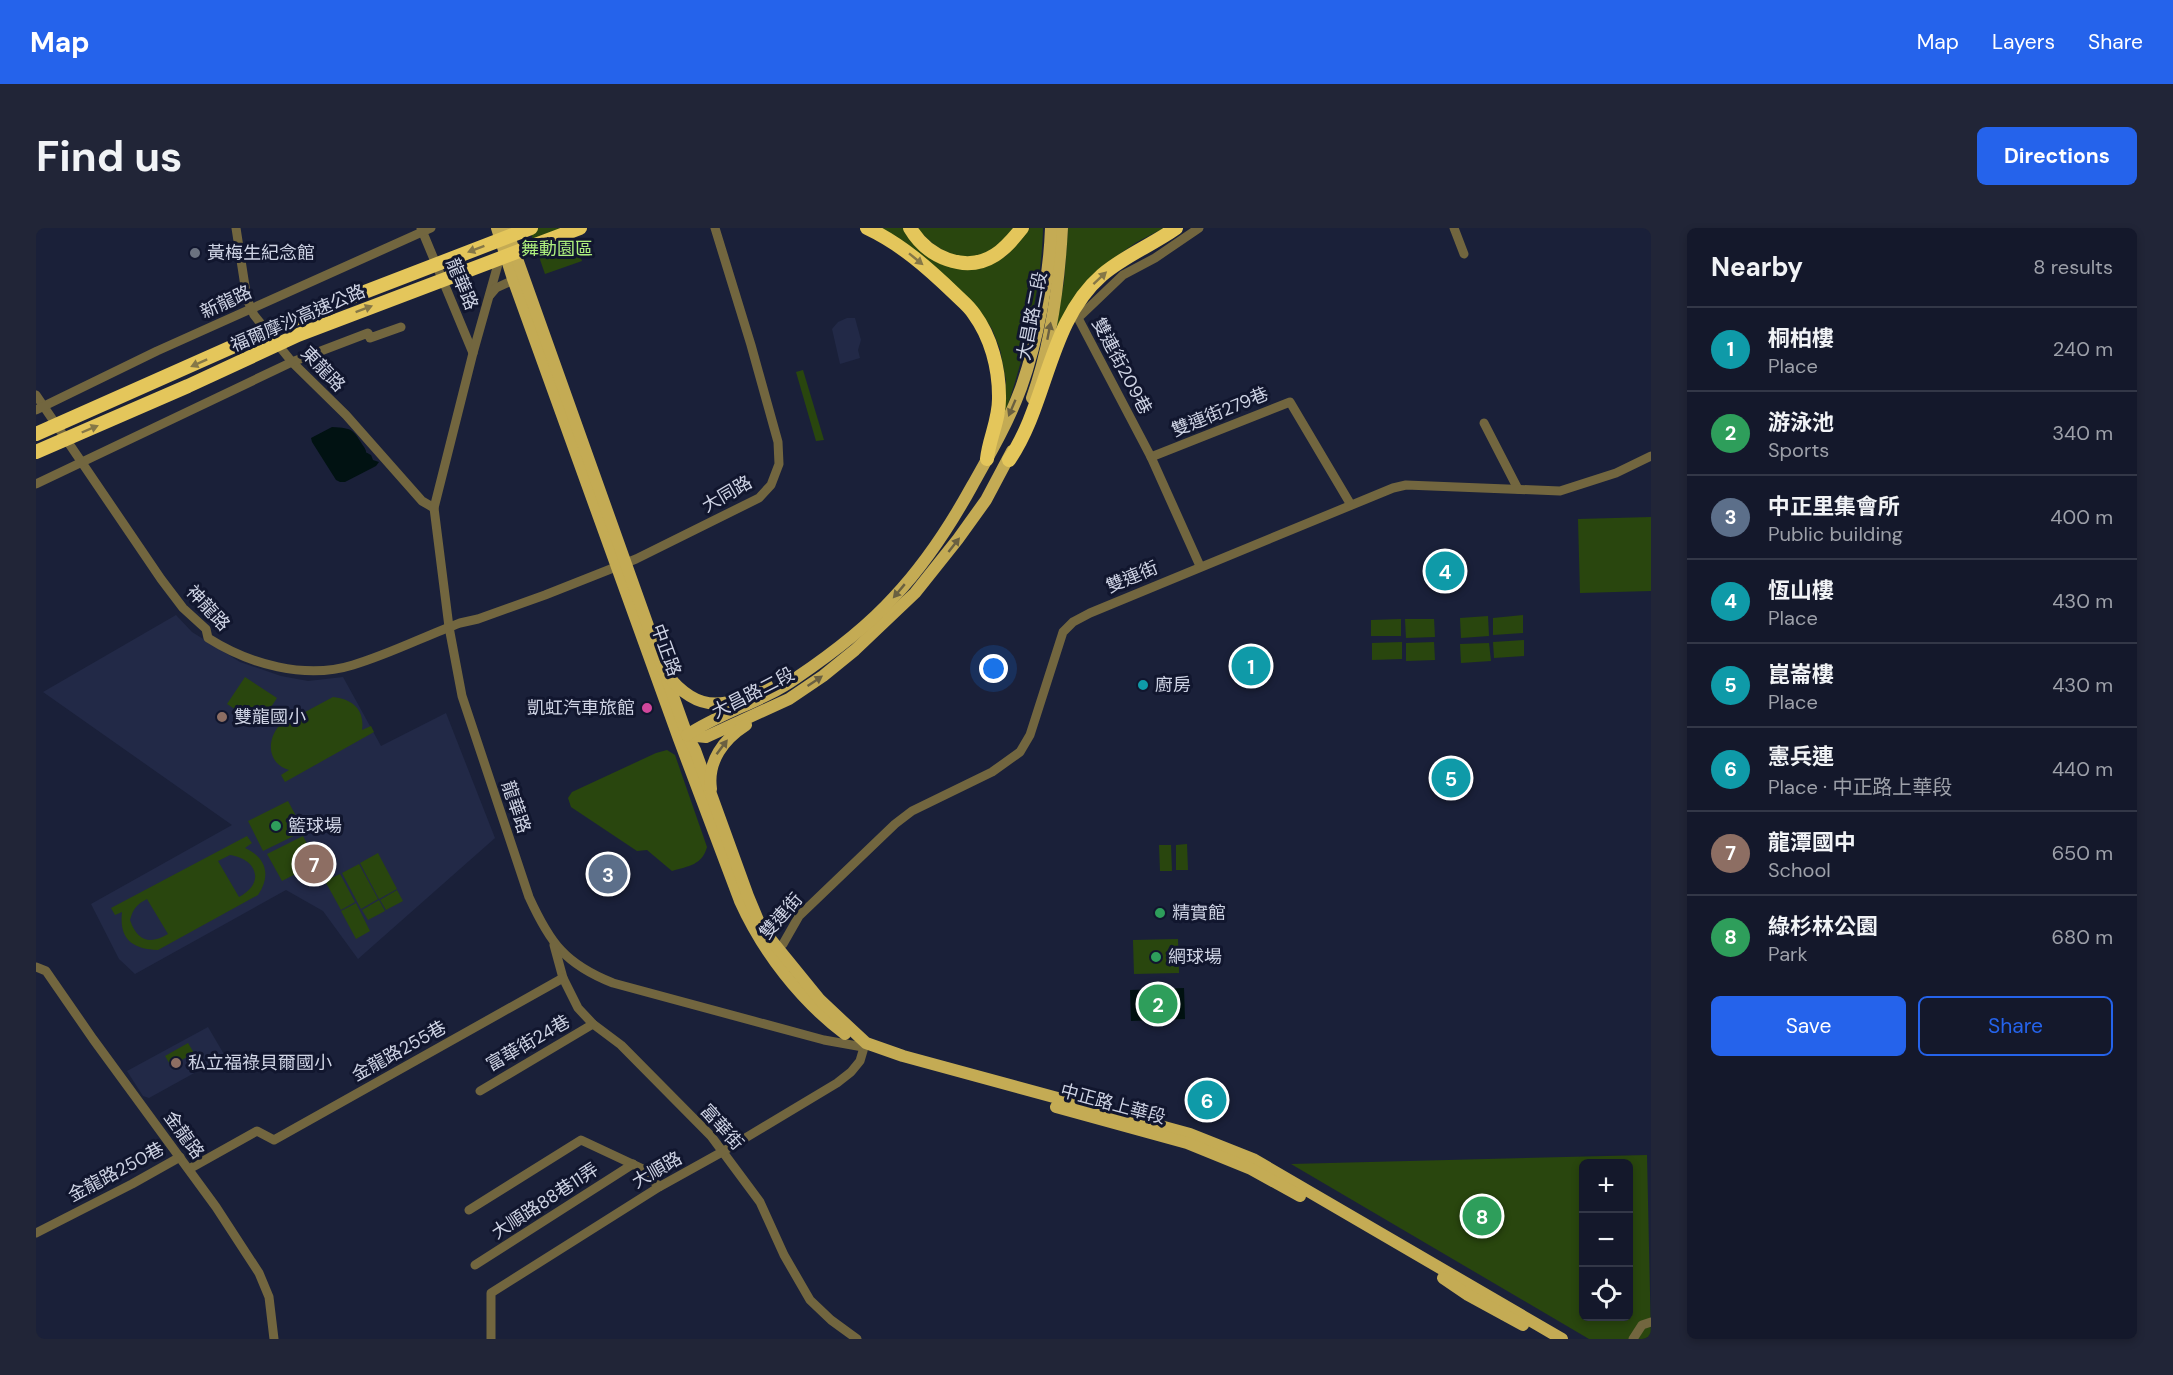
<!DOCTYPE html>
<meta charset="utf-8">
<style>
:root{--surface:#14182b;--page:#212537;--text:#f1f3f6;--muted:#9da0a9;--line:#333747;--accent:#2563eb}
body{margin:0;font-family:"DM Sans","Noto Sans TC",sans-serif;background:var(--page);color:var(--text)}
.controls{position:absolute;right:18px;bottom:18px;display:grid;overflow:hidden;border-radius:9px;box-shadow:0 3px 9px #0003}
.controls button{width:54px;height:54px;display:grid;place-items:center;padding:0;border:0;border-bottom:2px solid var(--line);background:var(--surface);color:var(--text);font:30px sans-serif}
.you{position:absolute;left:958px;top:441px;width:21px;height:21px;margin:-15px;border:4px solid #fff;border-radius:50%;background:#1a73e8;box-shadow:0 0 0 9px #1a73e833}
.badge{display:grid;place-items:center;width:39px;height:39px;border-radius:50%;background:var(--accent);color:#fff;font-size:20px;font-weight:700}
.pin{position:absolute;translate:-50% -50%;border:3px solid #fff;box-shadow:0 2px 6px #0006}
.list{margin:0;padding:0;list-style:none}
h2{display:flex;justify-content:space-between;align-items:center;height:78px;margin:0;padding:0 24px;font-size:26px}
h2 small{font-size:20px;font-weight:400;color:var(--muted)}
.list li{display:grid;grid-template-columns:39px 1fr auto;gap:18px;align-items:center;box-sizing:border-box;height:84px;padding:0 24px;border-top:2px solid var(--line)}
.list b{display:block;font-size:22px;white-space:nowrap}
.list p{margin:0;font-size:20px;white-space:nowrap;color:var(--muted)}
.list em{font-size:20px;font-style:normal;color:var(--muted)}
.actions{display:flex;gap:12px;padding:18px 24px}
.actions a{flex:1;padding:14px 0;border:2px solid var(--accent);border-radius:9px;text-align:center;font-size:21px;color:var(--accent)}
.actions .main{background:var(--accent);color:#fff}
.icon{flex:none;width:33px;height:33px;fill:none;stroke:currentColor;stroke-width:2;stroke-linecap:round;stroke-linejoin:round}
.map{position:relative;flex:none;width:1615px;height:1111px;overflow:hidden;border-radius:9px}
header{display:flex;align-items:center;gap:36px;box-sizing:border-box;height:84px;padding:0 30px;background:var(--accent);color:#fff}
header strong{font-size:28px}
nav{display:flex;gap:33px;margin-inline-start:auto;font-size:21px}
.intro{display:flex;align-items:center;justify-content:space-between;box-sizing:border-box;height:144px;padding:0 36px}
h1{margin:0;font-size:42px}
.button{padding:15px 27px;border-radius:9px;background:var(--accent);color:#fff;font-size:21px;font-weight:700}
main{display:flex;gap:36px;padding:0 36px}
aside{flex:1;background:var(--surface);border-radius:9px;box-shadow:0 3px 9px #0003}
.map>svg:first-child{display:block}
</style>
<header>
<strong>Map</strong>
<nav><a>Map</a><a>Layers</a><a>Share</a></nav>
</header>
<div class="intro"><h1>Find us</h1><a class="button">Directions</a></div>
<main>
<div class="map">
<svg width="1615" height="1111" viewBox="0 0 1615 1111">
<rect width="100%" height="100%" fill="#1a2039"/>
<!-- built -->
<g fill="#222947">
<polygon points="811,90 819,90 825,112 822,122 824,130 804,136 796,101 802,94"/>
<polygon points="140,387 156,404 204,434 245,448 272,453 307,449 345,518 410,485 459,610 322,731 287,683 250,662 99,746 83,731 55,676 196,597 7,464"/>
<polygon points="172,799 189,828 113,870 107,868 91,843"/>
</g>
<!-- green -->
<g fill="#29460e" fill-rule="evenodd">
<polygon points="493,0 534,0 546,33 509,46"/>
<path d="M841,0H869L887,23L953,37L970,28L994,0H1007C1006,60 987,134 967,191L970,153L964,121L956,101L943,82Z"/>
<path d="M881,0H980C970,9 959,21 947,26C921,36 896,18 881,0Z"/>
<polygon points="1032,0 1128,0 1101,14 1075,32 1024,103 1020,98 1028,54"/>
<polygon points="767,142 788,212 780,213 760,144"/>
<polygon points="1615,289 1615,363 1544,365 1542,291"/>
<polygon points="1487,387 1487,405 1457,407 1457,390"/>
<polygon points="1452,388 1453,408 1425,410 1424,390"/>
<polygon points="1365,391 1365,408 1335,408 1335,392"/>
<polygon points="1369,391 1398,391 1399,409 1370,410"/>
<polygon points="1488,412 1488,428 1458,430 1457,414"/>
<polygon points="1366,414 1366,431 1336,432 1336,415"/>
<polygon points="1398,414 1399,432 1370,433 1370,415"/>
<polygon points="1453,415 1455,433 1425,435 1424,416"/>
<polygon points="209,449 241,470 223,497 191,476"/>
<path d="M297,469C316,471 329,481 326,502L335,498L338,504L249,554L245,547L253,542C232,536 230,513 243,498Z"/>
<path d="M631,522L639,527L671,619C666,637 653,638 636,643L611,622L601,623L535,579L532,570L536,564L620,525Z"/>
<polygon points="252,573 268,603 227,623 212,593"/>
<path d="M211,608L216,615L209,620C231,630 235,648 222,667L122,722C96,721 83,711 86,684L79,687L75,680ZM194,627C222,631 229,656 203,669L182,633ZM111,671L132,706C114,717 101,713 94,692C97,681 101,676 111,671Z"/>
<polygon points="267,608 281,635 246,653 231,626"/>
<polygon points="1151,616 1152,642 1140,642 1140,617"/>
<polygon points="1123,617 1135,617 1136,643 1124,643"/>
<polygon points="342,625 361,661 343,671 324,635"/>
<polygon points="323,636 342,671 325,681 306,645"/>
<polygon points="304,646 319,674 305,682 289,653"/>
<polygon points="361,662 367,673 350,682 344,672"/>
<polygon points="343,672 349,683 332,692 326,682"/>
<polygon points="320,675 334,703 320,711 305,683"/>
<polygon points="1142,711 1143,745 1098,746 1097,712"/>
<polygon points="152,815 158,825 135,838 129,828"/>
<path d="M1611,927L1615,1111H1553L1255,936ZM1548,936H1592V1088H1548Z"/>
</g>
<!-- water -->
<g fill="#011212">
<path d="M296,199C318,200 317,202 328,219C333,227 326,222 335,227L337,232L343,234L340,238L309,254H304L300,252L276,214L275,210Z"/>
<polygon points="1148,760 1149,791 1095,793 1094,762"/>
</g>
<g fill="none" stroke-linecap="round" stroke-linejoin="round">
<!-- minor -->
<g stroke="#72663f" stroke-width="9">
<polyline points="200,0 211,71 218,87 256,134 310,187 386,273 398,280"/>
<polyline points="385,0 437,125"/>
<polyline points="1163,0 1119,30 1087,47 1042,90 1115,229 1164,338"/>
<polyline points="1418,0 1428,26"/>
<path d="M464,29L437,125L398,280L413,399L426,468L493,669C514,715 529,736 577,755L788,812L827,819"/>
<polyline points="454,67 460,60 482,50"/>
<path d="M0,167L125,351L147,380L170,401L172,410C213,436 269,452 317,437C354,426 389,408 424,395L442,391L509,367L600,331L723,270L735,257L743,236L742,214L715,117L679,0"/>
<polyline points="0,182 121,123 395,0"/>
<polyline points="1448,195 1482,261"/>
<polyline points="1115,229 1254,174 1315,277"/>
<polyline points="0,256 256,134 332,105 334,110 365,99"/>
<polyline points="518,717 527,750 542,780 557,796 585,817 675,908 724,974 748,1027 774,1072 795,1092 821,1111"/>
<polyline points="738,723 747,716 763,688 859,596 876,583 956,544 984,524 994,507 1027,404 1037,394 1054,385 1357,260 1370,257 1524,263 1580,245 1615,228"/>
<polyline points="0,739 10,743 57,811 180,979 223,1045 233,1069 238,1111"/>
<polyline points="444,863 557,796"/>
<polyline points="153,941 221,903 238,912 527,750"/>
<polyline points="433,982 545,912 607,941 623,959"/>
<polyline points="0,1005 96,956 144,929"/>
<polyline points="439,1037 597,936"/>
<polyline points="455,1111 455,1065 623,959 686,924 801,855 815,844 824,833 829,816"/>
<polyline points="1597,1111 1606,1097 1615,1094"/>
</g>
<!-- major -->
<g stroke="#c4ab54" stroke-width="12">
<path d="M461,0L477,51L643,511L704,673C727,724 764,772 809,806"/>
<polyline points="470,0 651,507 659,522 712,668 722,692 736,713 784,772 830,815 867,828 1154,906 1217,931 1526,1111"/>
<path d="M996,170C1015,116 1023,57 1026,0"/>
<path d="M633,448C638,456 646,463 654,468C681,485 706,470 731,457"/>
<polyline points="651,507 670,509 753,471 787,448 819,422 879,365 922,311 950,272 976,223"/>
<path d="M651,507C685,484 726,474 760,450C794,427 830,400 858,369C889,336 914,298 936,258C954,226 972,195 985,160C1002,112 1013,51 1015,0"/>
<path d="M675,561C671,533 688,511 710,497"/>
<polyline points="1020,879 1151,915 1215,941 1264,968"/>
<polyline points="1407,1050 1432,1067 1487,1097"/>
</g>
<!-- highway -->
<g stroke="#e4c65b" stroke-width="14">
<path d="M831,0C865,16 892,40 919,66C925,72 933,78 938,86C955,109 963,140 963,168C964,191 953,210 951,231"/>
<path d="M874,0C891,29 929,46 959,27C970,20 978,10 986,0"/>
<path d="M973,232C1012,175 1012,94 1066,47C1088,28 1116,17 1140,0"/>
</g>
<!-- highway-bridge -->
<g stroke="#e4c65b" stroke-width="14">
<polyline points="0,206 261,90 495,0"/>
<polyline points="0,224 152,158 262,107 544,0"/>
</g>
</g>
<!-- one-way arrows -->
<defs><path id="oneway-solid" d="M-6-.8H1V-3.2L6.5 0L1 3.2V.8H-6Z" transform="scale(1.5)"/></defs>
<g fill="#857747">
<use href="#oneway-solid" transform="translate(440 21) rotate(159)"/>
<use href="#oneway-solid" transform="translate(880 31) rotate(39)"/>
<use href="#oneway-solid" transform="translate(1064 50) rotate(-43)"/>
<use href="#oneway-solid" transform="translate(328 81) rotate(-21)"/>
<use href="#oneway-solid" transform="translate(163 135) rotate(156)"/>
<use href="#oneway-solid" transform="translate(54 201) rotate(-23)"/>
</g>
<g fill="#6a6041">
<use href="#oneway-solid" transform="translate(1013 103) rotate(-79)"/>
<use href="#oneway-solid" transform="translate(976 180) rotate(113)"/>
<use href="#oneway-solid" transform="translate(918 317) rotate(-52)"/>
<use href="#oneway-solid" transform="translate(863 363) rotate(130)"/>
<use href="#oneway-solid" transform="translate(779 453) rotate(-34)"/>
<use href="#oneway-solid" transform="translate(686 519) rotate(-53)"/>
</g>
<!-- markers -->
<circle fill="#6b7280" stroke="#11162e" stroke-width="2" cx="159" cy="25" r="6"/>
<circle fill="#0f9aa8" stroke="#11162e" stroke-width="2" cx="1107" cy="457" r="6"/>
<circle fill="#d1479c" stroke="#11162e" stroke-width="2" cx="611" cy="480" r="6"/>
<g fill="#8d6e63" stroke="#11162e" stroke-width="2">
<circle cx="186" cy="489" r="6"/>
<circle cx="140" cy="835" r="6"/>
</g>
<g fill="#2e9e5b" stroke="#11162e" stroke-width="2">
<circle cx="240" cy="598" r="6"/>
<circle cx="1124" cy="685" r="6"/>
<circle cx="1120" cy="729" r="6"/>
</g>
<g text-anchor="middle" dominant-baseline="central" stroke-width="6" stroke-linejoin="round" paint-order="stroke">
<!-- park labels -->
<g font-size="18" fill="#adef7d" stroke="#11162e">
<text x="521" y="21">舞動園區</text>
</g>
<!-- poi labels -->
<g font-size="18" fill="#ced3e4" stroke="#11162e" text-anchor="start">
<text x="171" y="25">黃梅生紀念館</text>
<text x="1119" y="457">廚房</text>
<text x="599" y="480" text-anchor="end">凱虹汽車旅館</text>
<text x="198" y="489">雙龍國小</text>
<text x="252" y="598">籃球場</text>
<text x="1136" y="685">精實館</text>
<text x="1132" y="729">網球場</text>
<text x="152" y="835">私立福祿貝爾國小</text>
</g>
<!-- street labels -->
<g font-size="18" fill="#ced3e4" stroke="#11162e">
<text transform="translate(426 56) rotate(67)">龍華路</text>
<text transform="translate(190 74) rotate(-25)">新龍路</text>
<text transform="translate(996 88) rotate(-79)">大昌路二段</text>
<text transform="translate(262 90) rotate(-23)">福爾摩沙高速公路</text>
<text transform="translate(1086 138) rotate(62)">雙連街209巷</text>
<text transform="translate(287 141) rotate(46)">東龍路</text>
<text transform="translate(1184 184) rotate(-22)">雙連街279巷</text>
<text transform="translate(691 266) rotate(-30)">大同路</text>
<text transform="translate(1096 349) rotate(-23)">雙連街</text>
<text transform="translate(172 380) rotate(47)">神龍路</text>
<text transform="translate(630 422) rotate(70)">中正路</text>
<text transform="translate(717 465) rotate(-27)">大昌路二段</text>
<text transform="translate(480 579) rotate(71)">龍華路</text>
<text transform="translate(745 688) rotate(-49)">雙連街</text>
<text transform="translate(492 815) rotate(-30)">富華街24巷</text>
<text transform="translate(363 823) rotate(-29)">金龍路255巷</text>
<text transform="translate(1077 876) rotate(15)">中正路上華段</text>
<text transform="translate(686 899) rotate(48)">富華街</text>
<text transform="translate(148 907) rotate(54)">金龍路</text>
<text transform="translate(621 942) rotate(-30)">大順路</text>
<text transform="translate(80 944) rotate(-28)">金龍路250巷</text>
<text transform="translate(509 973) rotate(-33)">大順路88巷11弄</text>
</g>
</g>
</svg>
<div class="controls">
<button>+</button>
<button>−</button>
<button><svg class="icon" aria-label="locate" viewBox="0 0 24 24"><circle cx="12" cy="12" r="6"/><path d="M12 2v4M12 18v4M2 12h4M18 12h4"/></svg></button>
</div>
<div class="you"></div>
<div class="pin badge" style="left:1215px;top:438px;background:#0f9aa8">1</div>
<div class="pin badge" style="left:1122px;top:776px;background:#2e9e5b">2</div>
<div class="pin badge" style="left:572px;top:646px;background:#5c6f8a">3</div>
<div class="pin badge" style="left:1409px;top:343px;background:#0f9aa8">4</div>
<div class="pin badge" style="left:1415px;top:550px;background:#0f9aa8">5</div>
<div class="pin badge" style="left:1171px;top:872px;background:#0f9aa8">6</div>
<div class="pin badge" style="left:278px;top:636px;background:#8d6e63">7</div>
<div class="pin badge" style="left:1446px;top:988px;background:#2e9e5b">8</div>
</div>
<aside>
<h2>Nearby<small>8 results</small></h2>
<ul class="list">
<li><span class="badge" style="background:#0f9aa8">1</span><div><b>桐柏樓</b><p>Place</p></div><em>240 m</em></li>
<li><span class="badge" style="background:#2e9e5b">2</span><div><b>游泳池</b><p>Sports</p></div><em>340 m</em></li>
<li><span class="badge" style="background:#5c6f8a">3</span><div><b>中正里集會所</b><p>Public building</p></div><em>400 m</em></li>
<li><span class="badge" style="background:#0f9aa8">4</span><div><b>恆山樓</b><p>Place</p></div><em>430 m</em></li>
<li><span class="badge" style="background:#0f9aa8">5</span><div><b>崑崙樓</b><p>Place</p></div><em>430 m</em></li>
<li><span class="badge" style="background:#0f9aa8">6</span><div><b>憲兵連</b><p>Place · 中正路上華段</p></div><em>440 m</em></li>
<li><span class="badge" style="background:#8d6e63">7</span><div><b>龍潭國中</b><p>School</p></div><em>650 m</em></li>
<li><span class="badge" style="background:#2e9e5b">8</span><div><b>綠杉林公園</b><p>Park</p></div><em>680 m</em></li>
</ul>
<div class="actions"><a class="main">Save</a><a>Share</a></div>
</aside>
</main>
